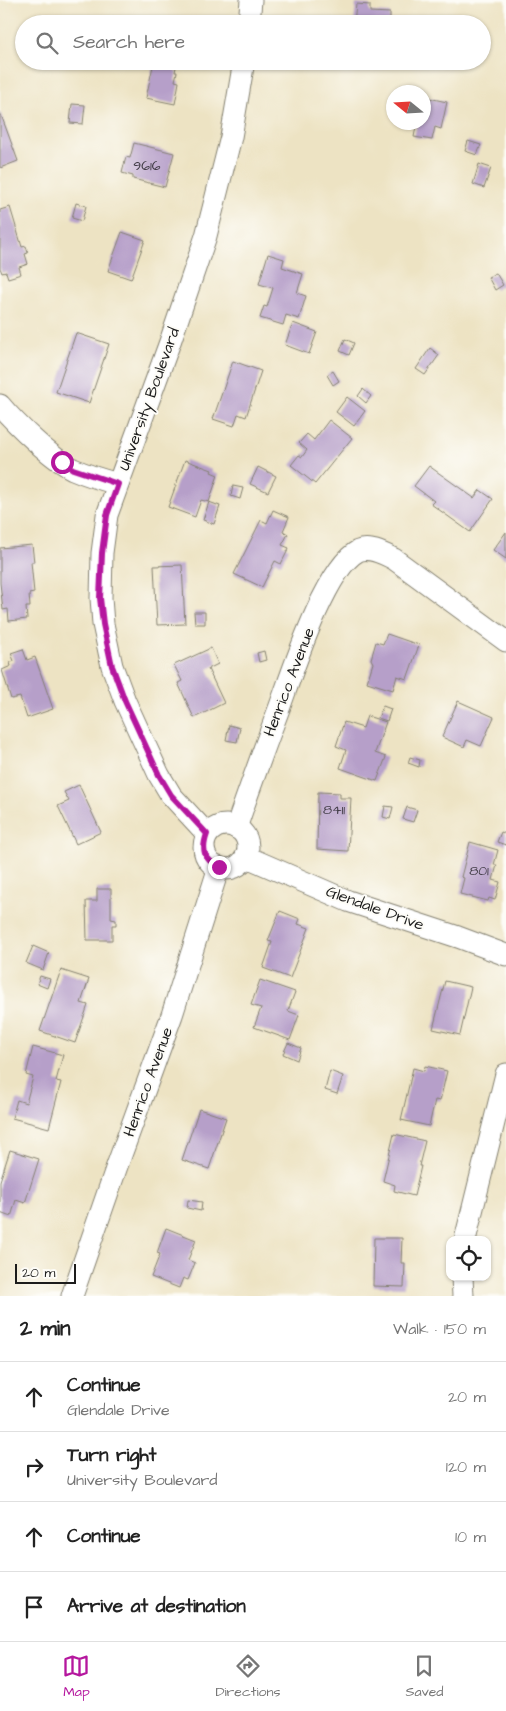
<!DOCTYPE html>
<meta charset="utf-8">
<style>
:root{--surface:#fff;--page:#f6f6f6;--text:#222;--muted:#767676;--line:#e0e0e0;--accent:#b5179e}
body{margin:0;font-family:"Architects Daughter",sans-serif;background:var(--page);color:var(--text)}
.controls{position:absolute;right:15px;bottom:15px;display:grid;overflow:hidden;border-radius:10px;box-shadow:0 1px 4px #0004}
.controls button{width:45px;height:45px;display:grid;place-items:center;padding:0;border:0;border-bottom:1px solid var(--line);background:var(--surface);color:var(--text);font:25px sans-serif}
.compass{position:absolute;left:386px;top:85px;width:45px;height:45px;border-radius:50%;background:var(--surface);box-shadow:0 1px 4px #0004;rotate:288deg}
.scale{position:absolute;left:15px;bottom:12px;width:61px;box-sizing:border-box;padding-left:5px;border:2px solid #1c1c1c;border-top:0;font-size:14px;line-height:18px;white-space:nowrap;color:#1c1c1c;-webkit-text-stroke:4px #fdfcf7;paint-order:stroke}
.stop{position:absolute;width:15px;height:15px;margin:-11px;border:4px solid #b5179e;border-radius:50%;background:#fff}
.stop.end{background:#b5179e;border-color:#fff;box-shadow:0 1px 5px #0008}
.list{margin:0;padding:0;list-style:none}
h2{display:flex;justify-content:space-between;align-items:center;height:65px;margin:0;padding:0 20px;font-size:21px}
h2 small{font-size:16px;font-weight:400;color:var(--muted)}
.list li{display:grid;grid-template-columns:32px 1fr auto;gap:15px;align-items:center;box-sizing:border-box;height:70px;padding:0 20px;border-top:1px solid var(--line)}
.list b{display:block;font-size:19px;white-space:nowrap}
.list p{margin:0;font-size:16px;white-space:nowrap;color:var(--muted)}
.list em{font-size:16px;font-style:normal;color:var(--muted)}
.icon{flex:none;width:28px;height:28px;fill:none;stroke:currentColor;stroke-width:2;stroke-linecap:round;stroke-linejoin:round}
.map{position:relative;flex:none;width:506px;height:1296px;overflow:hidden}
.search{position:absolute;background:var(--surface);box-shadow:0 1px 4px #0004;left:15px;right:15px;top:15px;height:55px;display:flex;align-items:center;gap:12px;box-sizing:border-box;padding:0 18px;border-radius:28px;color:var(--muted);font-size:19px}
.sheet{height:345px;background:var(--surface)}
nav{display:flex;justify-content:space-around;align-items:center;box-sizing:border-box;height:70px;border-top:1px solid var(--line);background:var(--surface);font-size:14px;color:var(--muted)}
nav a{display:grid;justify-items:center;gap:2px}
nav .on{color:var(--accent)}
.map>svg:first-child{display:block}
</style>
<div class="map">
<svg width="506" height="1296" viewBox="0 0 506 1296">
<rect width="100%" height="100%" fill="#fdfcf7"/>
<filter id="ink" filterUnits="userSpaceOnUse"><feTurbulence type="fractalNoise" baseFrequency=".02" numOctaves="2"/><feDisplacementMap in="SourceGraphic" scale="10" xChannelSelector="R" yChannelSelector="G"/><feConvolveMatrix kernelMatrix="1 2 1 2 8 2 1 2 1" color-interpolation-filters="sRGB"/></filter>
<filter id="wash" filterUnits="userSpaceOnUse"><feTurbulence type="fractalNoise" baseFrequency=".0096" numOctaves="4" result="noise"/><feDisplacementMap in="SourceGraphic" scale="20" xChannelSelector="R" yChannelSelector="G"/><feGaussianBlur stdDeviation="1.12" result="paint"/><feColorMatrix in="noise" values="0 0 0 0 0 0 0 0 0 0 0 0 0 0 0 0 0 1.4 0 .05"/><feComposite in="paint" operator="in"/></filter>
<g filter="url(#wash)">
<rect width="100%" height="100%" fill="#ede3c3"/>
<g id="blocks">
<!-- building -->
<g fill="#b69fc9">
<polygon points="356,4 370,5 370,12 390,13 390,24 354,24"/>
<polygon points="154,61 177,62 175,72 177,72 175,81 179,82 175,104 146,98"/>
<polygon points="424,97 447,102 441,129 435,127 432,140 414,137 417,122 424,122"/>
<polygon points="72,104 85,105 83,124 70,123"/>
<polygon points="0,112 18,161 0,168"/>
<polygon points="468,141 481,145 477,155 465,151"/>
<polygon points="134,143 174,153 165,187 133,179 133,176 122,173 126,157 130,158"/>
<polygon points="479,164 491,168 484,188 473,184"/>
<polygon points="76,203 86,206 82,221 72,218"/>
<polygon points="10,207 22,247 26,246 28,253 25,254 28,264 19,267 21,274 8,278 6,272 2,273 0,268 0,210"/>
<polygon points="122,232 145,240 131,279 108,271"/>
<polygon points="268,254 284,259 282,267 303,274 297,293 306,296 299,319 286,315 283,325 260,318 264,306 267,307 273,288 259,284"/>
<polygon points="496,273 503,285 495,290 488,277"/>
<polygon points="293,323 317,332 309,354 285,345"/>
<polygon points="76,333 109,344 89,403 56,392"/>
<polygon points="345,339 354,343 349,355 340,351"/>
<polygon points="430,348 439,355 425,375 416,369"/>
<polygon points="233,361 261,371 246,417 238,414 234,426 213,419"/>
<polygon points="333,371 339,381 333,385 327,375"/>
<polygon points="363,389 371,396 366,403 358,396"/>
<polygon points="347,397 365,411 354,426 336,412"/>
<polygon points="329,420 352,438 315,484 291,465 299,455 302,457 307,450 299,443 307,434 314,440"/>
<polygon points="185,460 212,470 211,472 218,475 209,502 201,500 195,517 168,507"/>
<polygon points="429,466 474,498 480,490 493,499 470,532 431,504 434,501 414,486"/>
<polygon points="258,467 276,476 268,492 250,484"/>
<polygon points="233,486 243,488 240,499 231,496"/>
<polygon points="209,502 220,506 214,524 203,520"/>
<polygon points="273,510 289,517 283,531 288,534 282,545 289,548 281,564 275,561 262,587 234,574 261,520 267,523"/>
<polygon points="506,532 506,559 493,550"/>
<polygon points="32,545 34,562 31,562 34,593 29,594 30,607 26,607 27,619 9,621 8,609 3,610 0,583 0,548"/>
<polygon points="182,565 185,624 157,625 154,566"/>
<polygon points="194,612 205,612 205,624 195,624"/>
<polygon points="387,634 419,645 407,679 397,676 393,690 367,682 373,663 371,659 376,642 383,644"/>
<polygon points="211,648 218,664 208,669 224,703 194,718 178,683 182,681 174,665"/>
<polygon points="23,649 27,660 35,657 53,709 27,718 20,697 11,699 2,670 11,666 10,663 14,661 11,653"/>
<polygon points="264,651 266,660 259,662 257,653"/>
<polygon points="458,701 494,717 481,746 467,740 464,747 442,737"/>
<polygon points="383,706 391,709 387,721 378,718"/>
<polygon points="367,716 386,722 375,753 386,757 377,781 340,768 346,750 336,746 344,722 363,728"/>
<polygon points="229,725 240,728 237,742 226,740"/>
<polygon points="410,757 420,760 419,767 408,763"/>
<polygon points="79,785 101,832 76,844 58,806 69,801 64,792"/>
<polygon points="318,792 340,793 340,798 351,798 348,851 317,849"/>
<polygon points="385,806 393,807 390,819 383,817"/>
<polygon points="407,807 417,810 413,822 403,819"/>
<polygon points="501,832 506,834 506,845 497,842"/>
<polygon points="470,842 498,850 494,865 497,865 493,880 500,882 495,900 489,898 488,901 460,894 464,878 461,877"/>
<polygon points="97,889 111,889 111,919 116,920 116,925 112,925 112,940 87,940 86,901 97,901"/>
<polygon points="280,911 300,919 298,924 309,928 290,978 263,968 272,942 268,941"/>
<polygon points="33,946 49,953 43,970 26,963"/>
<polygon points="61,970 89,979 81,1003 88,1005 75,1043 40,1031"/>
<polygon points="40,976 50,979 47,988 37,984"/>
<polygon points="260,980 295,992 288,1011 299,1015 290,1040 254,1027 261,1008 251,1005"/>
<polygon points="445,981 471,987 460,1035 433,1029"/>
<polygon points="288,1043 301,1048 297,1060 283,1054"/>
<polygon points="33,1047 63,1055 56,1081 61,1082 49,1128 12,1118 17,1100 26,1103 33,1077 26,1075"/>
<polygon points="425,1066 447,1071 440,1101 435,1100 429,1126 401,1120 413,1068 424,1071"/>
<polygon points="330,1071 343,1076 337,1094 325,1090"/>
<polygon points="199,1109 226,1118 209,1169 182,1160"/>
<polygon points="394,1134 425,1141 419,1166 421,1166 414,1196 394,1191 395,1185 383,1181"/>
<polygon points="10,1150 39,1159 25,1203 16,1200 11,1217 0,1213 0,1181"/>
<polygon points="188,1200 202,1202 201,1211 187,1208"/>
<polygon points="166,1228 196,1240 188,1260 195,1263 188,1280 183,1278 179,1288 151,1277 160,1254 157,1253"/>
<polygon points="374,1238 402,1238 401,1263 405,1263 404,1287 373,1286"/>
</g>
</g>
</g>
<g filter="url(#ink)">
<use href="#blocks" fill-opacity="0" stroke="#848070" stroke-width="1"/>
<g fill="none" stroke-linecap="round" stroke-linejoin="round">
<defs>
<g id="minor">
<polyline points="249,24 251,0"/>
<path d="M0,405C15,423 52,459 73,469C87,475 103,480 118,484"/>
<circle cx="226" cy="847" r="22"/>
<path d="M236,828C250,787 265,746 280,706C293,670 326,568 358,551C370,546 384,554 394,559L506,641"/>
<polyline points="207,834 171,795 159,775 125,701 112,666 103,624 101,598 102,553 107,515 170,342 206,236 231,137 244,61"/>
<polyline points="247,857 348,901 458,937 506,955"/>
<polyline points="465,1240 506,1074"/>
<polyline points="462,1277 463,1296"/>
<polyline points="72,1296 117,1166 172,1015 219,867"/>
</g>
</defs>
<!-- minor casing -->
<use href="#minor" stroke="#848070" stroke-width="23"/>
<!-- minor -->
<use href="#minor" stroke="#fff" stroke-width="21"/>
</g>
</g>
<g fill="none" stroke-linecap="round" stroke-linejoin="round" filter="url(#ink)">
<!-- route -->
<path stroke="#b5179e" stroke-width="6" d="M62,462L73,469L118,484L107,515L102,553L100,598L103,624L112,666L125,701L159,775L171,795L207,834C201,851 204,859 219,867"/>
</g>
<g text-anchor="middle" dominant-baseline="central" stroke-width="4" stroke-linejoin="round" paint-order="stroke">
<!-- number labels -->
<g font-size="14" fill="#423d47">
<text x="147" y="166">9616</text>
<text x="334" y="810">8411</text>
<text x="479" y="871">801</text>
</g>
<!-- street labels -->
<g font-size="16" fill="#1c1c1c" stroke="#fdfcf7">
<text transform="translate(149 399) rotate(-70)">University Boulevard</text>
<text transform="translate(289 682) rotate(-69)">Henrico Avenue</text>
<text transform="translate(375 908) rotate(20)">Glendale Drive</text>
<text transform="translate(148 1082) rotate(-70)">Henrico Avenue</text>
</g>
</g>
</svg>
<div class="controls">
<button><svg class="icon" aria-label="locate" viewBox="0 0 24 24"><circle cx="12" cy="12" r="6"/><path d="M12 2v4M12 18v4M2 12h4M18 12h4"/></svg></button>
</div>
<svg class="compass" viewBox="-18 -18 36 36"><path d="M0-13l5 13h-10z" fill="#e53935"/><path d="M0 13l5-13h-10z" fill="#767676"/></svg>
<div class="scale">20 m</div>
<div class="stop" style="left:62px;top:462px"></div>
<div class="stop end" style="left:219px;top:867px"></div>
<div class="search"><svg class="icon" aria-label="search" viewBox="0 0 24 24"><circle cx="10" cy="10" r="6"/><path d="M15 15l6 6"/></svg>Search here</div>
</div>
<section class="sheet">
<h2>2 min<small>Walk · 150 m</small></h2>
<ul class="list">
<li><svg class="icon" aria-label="ahead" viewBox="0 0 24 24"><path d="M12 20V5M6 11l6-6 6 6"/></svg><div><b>Continue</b><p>Glendale Drive</p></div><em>20 m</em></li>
<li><svg class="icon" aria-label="right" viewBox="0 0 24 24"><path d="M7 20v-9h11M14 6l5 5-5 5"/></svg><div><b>Turn right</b><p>University Boulevard</p></div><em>120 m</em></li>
<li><svg class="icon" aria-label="ahead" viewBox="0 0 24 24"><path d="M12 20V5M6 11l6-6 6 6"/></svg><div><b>Continue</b></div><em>10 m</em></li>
<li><svg class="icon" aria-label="arrive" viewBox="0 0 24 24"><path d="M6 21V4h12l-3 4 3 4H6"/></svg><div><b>Arrive at destination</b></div></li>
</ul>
</section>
<nav>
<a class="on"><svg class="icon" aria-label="map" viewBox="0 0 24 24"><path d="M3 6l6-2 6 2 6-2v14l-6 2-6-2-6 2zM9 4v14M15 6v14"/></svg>Map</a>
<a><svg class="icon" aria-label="directions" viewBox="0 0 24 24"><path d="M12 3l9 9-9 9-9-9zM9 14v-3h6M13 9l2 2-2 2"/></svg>Directions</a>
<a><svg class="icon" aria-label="saved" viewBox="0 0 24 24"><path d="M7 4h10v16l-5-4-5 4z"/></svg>Saved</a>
</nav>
